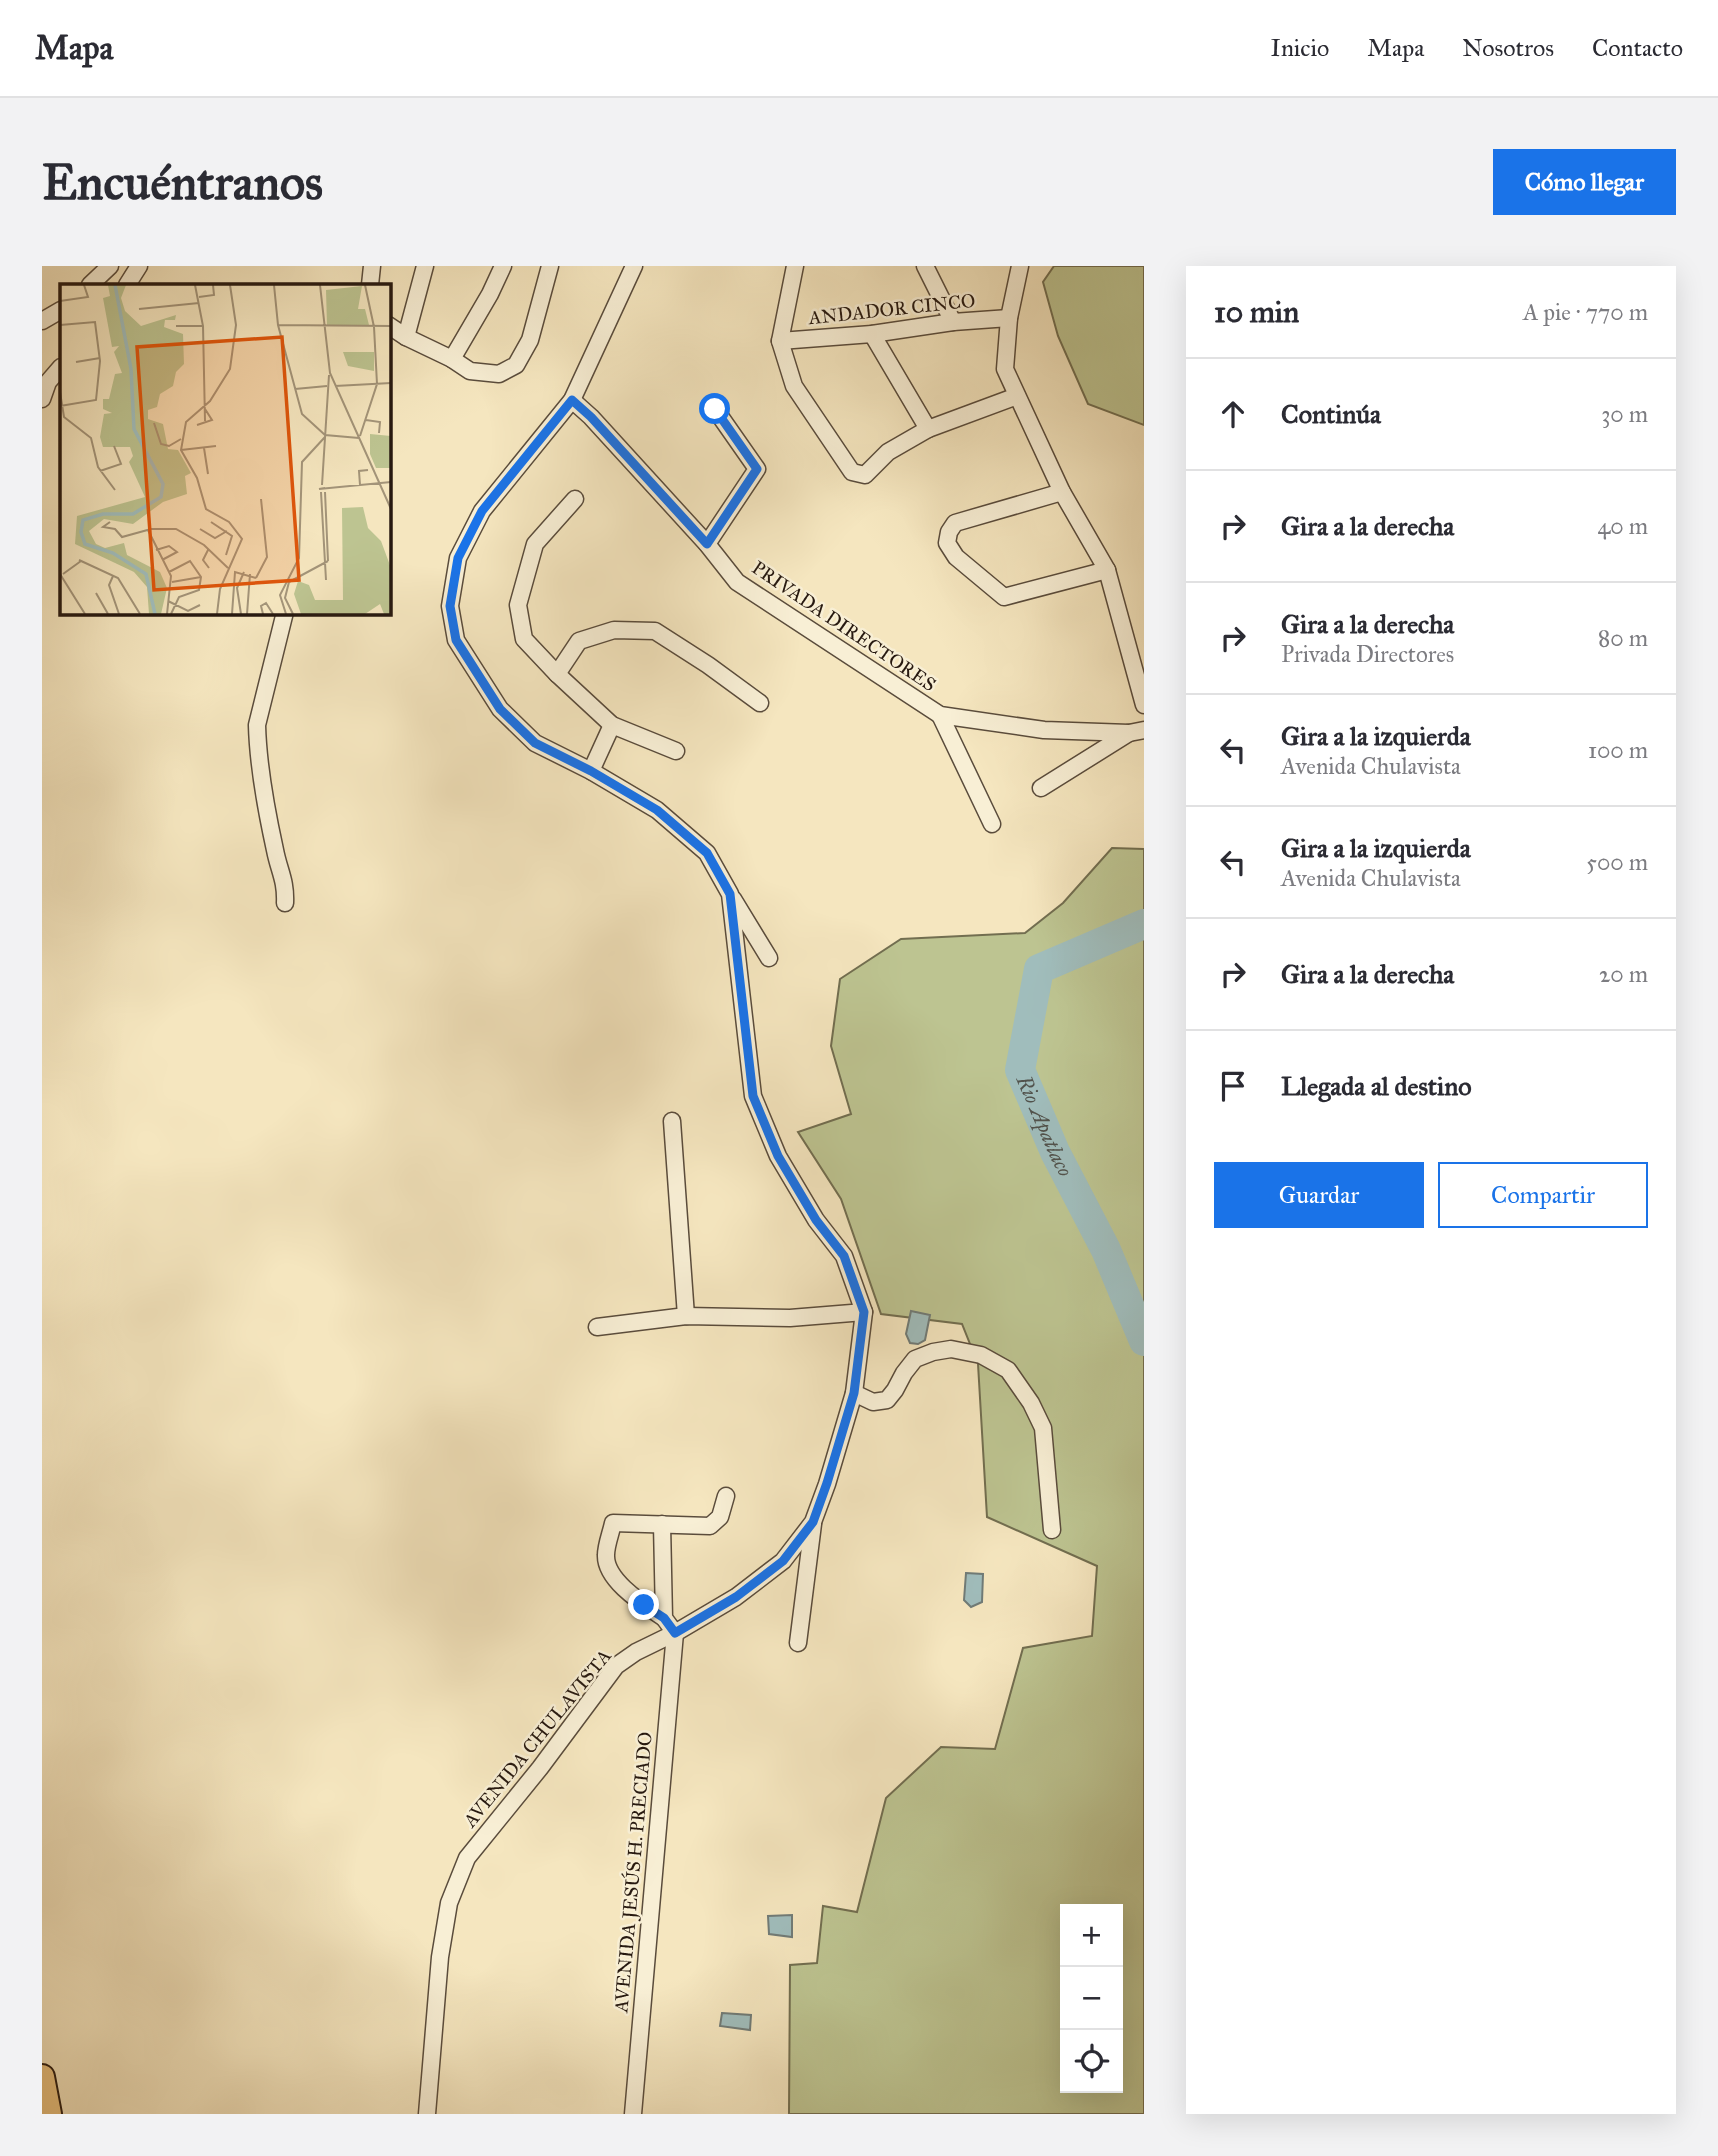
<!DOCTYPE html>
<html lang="es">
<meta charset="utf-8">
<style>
:root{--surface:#fff;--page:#f2f2f3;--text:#2b2b33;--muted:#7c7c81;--line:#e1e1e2;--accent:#1a73e8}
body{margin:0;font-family:"IM FELL Great Primer",serif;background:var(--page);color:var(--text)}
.controls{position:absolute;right:21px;bottom:21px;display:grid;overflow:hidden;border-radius:0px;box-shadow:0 7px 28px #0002}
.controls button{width:63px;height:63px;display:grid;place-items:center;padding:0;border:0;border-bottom:2px solid var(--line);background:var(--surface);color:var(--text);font:35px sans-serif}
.stop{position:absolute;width:21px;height:21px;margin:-16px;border:5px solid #1a73e8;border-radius:50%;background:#fff}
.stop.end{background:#1a73e8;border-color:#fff;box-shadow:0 2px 7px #0008}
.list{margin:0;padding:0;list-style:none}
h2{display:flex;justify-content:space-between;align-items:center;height:91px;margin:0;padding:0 28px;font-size:30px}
h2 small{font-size:23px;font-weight:400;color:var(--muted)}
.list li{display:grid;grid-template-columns:46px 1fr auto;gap:21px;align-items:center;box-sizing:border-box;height:112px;padding:0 28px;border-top:2px solid var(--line)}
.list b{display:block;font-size:26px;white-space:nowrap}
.list p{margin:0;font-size:23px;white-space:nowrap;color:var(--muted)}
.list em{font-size:23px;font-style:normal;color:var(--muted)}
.actions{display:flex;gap:14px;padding:21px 28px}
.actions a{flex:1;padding:16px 0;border:2px solid var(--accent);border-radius:0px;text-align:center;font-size:24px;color:var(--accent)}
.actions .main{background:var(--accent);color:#fff}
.icon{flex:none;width:38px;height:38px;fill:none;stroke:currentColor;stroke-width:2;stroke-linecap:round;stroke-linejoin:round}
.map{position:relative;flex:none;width:1102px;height:1848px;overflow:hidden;border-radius:0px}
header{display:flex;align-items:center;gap:42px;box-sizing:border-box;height:98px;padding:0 35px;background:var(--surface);border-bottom:2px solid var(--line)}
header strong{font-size:33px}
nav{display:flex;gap:38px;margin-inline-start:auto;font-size:24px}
.intro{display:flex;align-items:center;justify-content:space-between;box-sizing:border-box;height:168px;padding:0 42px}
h1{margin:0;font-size:49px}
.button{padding:18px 32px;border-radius:0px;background:var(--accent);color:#fff;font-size:24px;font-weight:700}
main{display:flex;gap:42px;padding:0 42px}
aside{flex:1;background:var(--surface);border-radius:0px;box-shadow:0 7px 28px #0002}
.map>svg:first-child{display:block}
</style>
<header>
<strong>Mapa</strong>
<nav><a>Inicio</a><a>Mapa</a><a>Nosotros</a><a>Contacto</a></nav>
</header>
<div class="intro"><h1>Encuéntranos</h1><a class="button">Cómo llegar</a></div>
<main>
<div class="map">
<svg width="1102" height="1848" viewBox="0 0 1102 1848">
<rect width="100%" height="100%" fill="#f5e6bf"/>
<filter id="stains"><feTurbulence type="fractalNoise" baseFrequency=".00286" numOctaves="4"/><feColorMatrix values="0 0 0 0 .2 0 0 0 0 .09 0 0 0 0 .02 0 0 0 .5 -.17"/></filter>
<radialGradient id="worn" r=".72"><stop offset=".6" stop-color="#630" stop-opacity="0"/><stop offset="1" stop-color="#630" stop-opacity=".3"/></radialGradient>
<!-- green -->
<g fill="#bdc491" stroke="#726e50" stroke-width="2" fill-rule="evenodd">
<polygon points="1012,0 1102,0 1102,159 1046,138 1016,70 1001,16"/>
<path d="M1070,582L1102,583V1848H747L748,1699L775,1697L781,1640L815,1646L844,1532L899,1481L953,1483L981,1382L1050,1370L1055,1300L945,1251L936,1098L920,1058L839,1048L799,933L756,866L809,848L789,780L798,713L859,673L983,667L1021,637ZM1023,1643H1076V1822H1023Z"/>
</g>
<!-- water -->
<g fill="#a0bdbc" stroke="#707b77" stroke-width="2">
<polygon points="869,1045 888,1049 883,1074 876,1078 868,1077 864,1068"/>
<polygon points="924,1307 941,1308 940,1336 929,1341 922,1334"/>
<polygon points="750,1649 750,1671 727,1668 726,1650"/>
<polygon points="680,1747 709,1749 708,1764 678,1760"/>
</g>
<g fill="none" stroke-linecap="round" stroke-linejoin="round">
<!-- river -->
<path stroke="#a0bdbc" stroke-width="30" id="s1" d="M1102,658L997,703L978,804L1013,886L1064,984L1102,1075"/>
<defs>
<g id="minor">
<polyline points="753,0 738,75 752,120 810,206 823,209 846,186 886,163 975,130"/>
<polyline points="883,0 911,56"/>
<polyline points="978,0 967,52 963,103 1020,226 1065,304 1102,439"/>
<polyline points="48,19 68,0"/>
<polyline points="85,19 97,0"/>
<polyline points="328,19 330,0"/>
<polyline points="0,55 19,44"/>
<polyline points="346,59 364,71 410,93 428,105 457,108 474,99 488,74 508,0"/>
<polyline points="830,68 886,163"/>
<polyline points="364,71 383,0"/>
<polyline points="738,75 830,68 911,56 967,52"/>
<polyline points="410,93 448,28 461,0"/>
<polyline points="0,133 6,116 19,101"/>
<polyline points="530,134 549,151 665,278 695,316 898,449 1002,464 1087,467 1102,464"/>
<polyline points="1020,226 913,257 907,266 905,277 914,291 962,331 1065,304"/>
<polyline points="533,233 493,278 476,339 482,373 515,408 570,459 634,485"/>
<polyline points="665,278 715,203 673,143"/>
<path d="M243,346L215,459C216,500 224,543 233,584C237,605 244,614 243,637"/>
<polyline points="515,408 537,375 572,364 613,365 666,399 718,437"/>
<polyline points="898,449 950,558"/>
<polyline points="549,505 570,459"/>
<polyline points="999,522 1087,467"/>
<polyline points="691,633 727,692"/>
<polyline points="630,855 644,1050"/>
<polyline points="555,1061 644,1050 748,1052 822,1046"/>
<polyline points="812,1127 831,1136 845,1134 853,1124 862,1107 873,1093 891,1086 909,1083 939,1089 966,1104 989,1137 1001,1162 1010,1264"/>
<path d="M622,1352C603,1339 563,1315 564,1289C564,1279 569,1267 571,1257L668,1260L678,1251L684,1230"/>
<polyline points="756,1377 771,1258"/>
<polyline points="385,1848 398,1691 407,1637 425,1592 498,1502 574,1400 594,1386 633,1367 694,1331 741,1295 771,1256 785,1218 812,1127 822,1046 802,990 774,954 736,890 711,830 688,628 665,587 615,544 549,505 493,477 458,443 414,374 408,340 416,292 440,245 530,134 592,0"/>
<polyline points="591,1848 633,1367 622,1352 620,1258"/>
</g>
<polyline id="primary" points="0,1811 7,1848"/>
</defs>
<!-- minor casing -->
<use href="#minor" stroke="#5a4c3c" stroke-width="19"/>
<!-- primary casing -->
<use href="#primary" stroke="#271910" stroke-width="28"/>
<!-- minor -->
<use href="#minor" stroke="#f8efd5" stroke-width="16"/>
<!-- primary -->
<use href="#primary" stroke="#eac380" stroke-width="24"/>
</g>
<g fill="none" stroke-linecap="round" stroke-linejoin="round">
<!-- route -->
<polyline stroke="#1a73e8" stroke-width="9" points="602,1339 622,1352 633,1367 694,1331 741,1295 771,1256 785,1217 812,1127 822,1046 802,990 774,954 736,890 711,830 688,628 665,587 615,544 549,505 493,477 458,443 414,374 408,340 416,292 440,245 530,134 549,151 665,278 715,203 673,143"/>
</g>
<g text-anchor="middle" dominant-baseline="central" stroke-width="5" stroke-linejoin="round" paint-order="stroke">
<!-- street labels -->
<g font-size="19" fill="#271910" stroke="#f8efd5">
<text transform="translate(850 43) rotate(-6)">ANDADOR CINCO</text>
<text transform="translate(802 360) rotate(34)">PRIVADA DIRECTORES</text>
<text transform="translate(495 1472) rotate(-51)">AVENIDA CHULAVISTA</text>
<text transform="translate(591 1606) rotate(-85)">AVENIDA JESÚS H. PRECIADO</text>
</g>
<!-- water labels -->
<g font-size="21" font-style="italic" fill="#51524c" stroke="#f8efd5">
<text stroke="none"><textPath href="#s1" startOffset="278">Rio Apatlaco</textPath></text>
</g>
</g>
<!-- overview -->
<g transform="translate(18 18)">
<rect width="331" height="331" fill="#f5e6bf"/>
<path d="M48,1H66L61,14L65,27L81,42L116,31L115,36H105L104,43L123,50L124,80L116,88L113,102L100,110L97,123L88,126V135L103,140L108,165L118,166L131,189L125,192L127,210L103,218L73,240L44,235L29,247L36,260L45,264L64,259L67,271L100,288L107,304L101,330H89L87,303L74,288L15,260L17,232L85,213L69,178L73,172L70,163H43L40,153L44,130L52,129L43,125V115H49L55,90L62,89L54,68L59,62L52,63L43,14L50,12ZM302,2L298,25H305L309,41L267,42L266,6ZM283,68H314V87L288,82ZM310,150L331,152V184H316L310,170ZM303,223L308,244L321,257L331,284V330H324L320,320L305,330H241L234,310L238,297L249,301L255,316H283L282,224Z" fill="#bdc491"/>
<path fill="none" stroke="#a0bdbc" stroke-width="3.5" d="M55,1L71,85L74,145L103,200L101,213L73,230H43L23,236L21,248L25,260L53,269L86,290L95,330"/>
<path fill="none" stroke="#a39479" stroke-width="2" d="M135,1L143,42L145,137M214,1L218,41L242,130L265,151L299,154M260,1L270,89L331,225M139,13L154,11L153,1M0,17L28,13L24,1M79,25L139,19M0,41L35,38L40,77L36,116L0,122M218,41L331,42M116,42H143M16,78L40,74M275,102L331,99M235,105L267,102M0,108L4,133L31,154L38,183L55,206M306,136L320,138L319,149M94,139L101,160L109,162L121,155M137,141L152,136L145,125M300,152L317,100L314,43L305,1M144,164L148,190M121,166L156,162M40,187L61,180L54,162M262,201L269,91M300,201L299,187L308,186M265,204L259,205L331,198M261,208L266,296M265,208L268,277M50,238L43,243L55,245L62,253L91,245H116L144,261L168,284M151,238L172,252L166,271M140,245L155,254L167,247M88,246L111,292L107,330M96,266L109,262L117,268L102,276M148,266L143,276L149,284M19,276L58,294L80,330M109,288L130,277L141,293L139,306L119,313L111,330M0,290L25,330M3,290L21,277M53,292L49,301L59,330M196,294L207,273L201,215M112,298L141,293M36,309L48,330M108,317L128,327L140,321M157,330L160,305L182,255L169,238L146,225L137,194L121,166L126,138L150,117L170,85L176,41L170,1M172,330L175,288L196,294M181,330L177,304L184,288M187,330L190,290M203,330L201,322L206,319L213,330M226,330L220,311L239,274L242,178L265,153M233,330L225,314L229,298L268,277"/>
<path fill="#de560c" fill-opacity="0.15" stroke="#de560c" stroke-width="3.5" d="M222,53L239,296L94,306L77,63Z"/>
<rect width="331" height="331" fill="none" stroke="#271910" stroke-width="3.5"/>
</g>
<rect width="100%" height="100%" filter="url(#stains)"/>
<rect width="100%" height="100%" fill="url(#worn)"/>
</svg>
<div class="controls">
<button>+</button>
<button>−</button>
<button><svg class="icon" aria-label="locate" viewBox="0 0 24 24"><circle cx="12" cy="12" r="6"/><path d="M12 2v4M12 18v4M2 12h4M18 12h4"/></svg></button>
</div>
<div class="stop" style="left:673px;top:143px"></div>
<div class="stop end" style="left:602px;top:1339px"></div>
</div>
<aside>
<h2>10 min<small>A pie · 770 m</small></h2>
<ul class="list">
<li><svg class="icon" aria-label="ahead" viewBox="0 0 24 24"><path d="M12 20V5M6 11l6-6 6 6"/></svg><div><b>Continúa</b></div><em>30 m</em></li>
<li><svg class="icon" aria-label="right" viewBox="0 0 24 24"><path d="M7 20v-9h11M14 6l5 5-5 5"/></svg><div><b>Gira a la derecha</b></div><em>40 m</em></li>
<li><svg class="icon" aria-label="right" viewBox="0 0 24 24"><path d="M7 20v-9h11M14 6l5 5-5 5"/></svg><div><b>Gira a la derecha</b><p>Privada Directores</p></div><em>80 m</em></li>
<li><svg class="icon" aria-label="left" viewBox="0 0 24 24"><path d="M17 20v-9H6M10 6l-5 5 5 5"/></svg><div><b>Gira a la izquierda</b><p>Avenida Chulavista</p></div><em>100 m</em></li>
<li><svg class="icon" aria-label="left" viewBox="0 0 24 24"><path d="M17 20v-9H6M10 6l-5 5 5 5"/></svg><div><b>Gira a la izquierda</b><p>Avenida Chulavista</p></div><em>500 m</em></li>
<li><svg class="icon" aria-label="right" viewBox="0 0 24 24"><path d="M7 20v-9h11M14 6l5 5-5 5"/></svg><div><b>Gira a la derecha</b></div><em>20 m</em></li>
<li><svg class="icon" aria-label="arrive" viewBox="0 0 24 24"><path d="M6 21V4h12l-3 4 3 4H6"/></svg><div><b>Llegada al destino</b></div></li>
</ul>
<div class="actions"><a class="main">Guardar</a><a>Compartir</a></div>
</aside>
</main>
